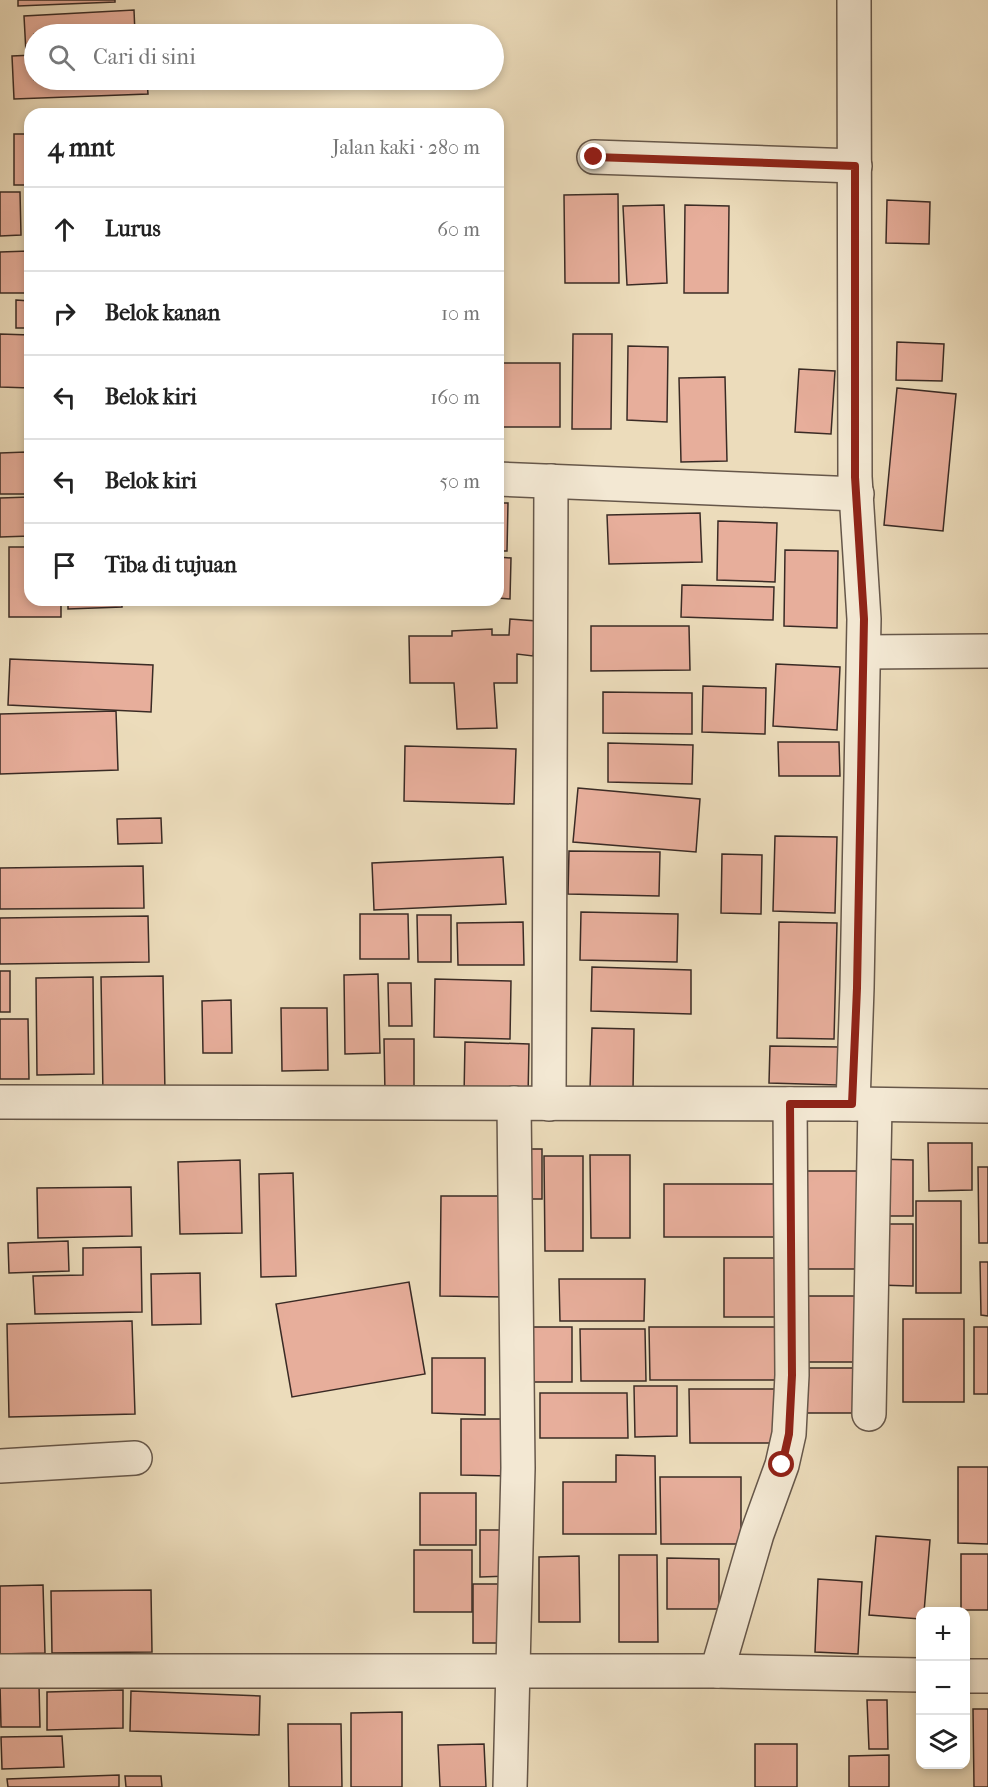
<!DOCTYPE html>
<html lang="id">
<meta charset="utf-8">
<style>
:root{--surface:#fff;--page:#f2f2f2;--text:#222;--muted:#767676;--line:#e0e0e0}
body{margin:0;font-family:"IM FELL French Canon",serif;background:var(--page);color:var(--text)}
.controls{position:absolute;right:18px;bottom:18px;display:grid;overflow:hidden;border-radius:12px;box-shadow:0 3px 9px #0003}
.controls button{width:54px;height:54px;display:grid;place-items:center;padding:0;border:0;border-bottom:2px solid var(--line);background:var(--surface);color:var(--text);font:30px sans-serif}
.stop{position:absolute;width:18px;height:18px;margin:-14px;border:4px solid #8f2418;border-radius:50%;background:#fff}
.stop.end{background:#8f2418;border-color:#fff;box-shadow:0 2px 6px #0008}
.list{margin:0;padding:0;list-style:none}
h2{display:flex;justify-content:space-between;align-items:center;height:78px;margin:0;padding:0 24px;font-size:26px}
h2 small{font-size:20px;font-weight:400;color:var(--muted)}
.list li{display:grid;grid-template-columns:39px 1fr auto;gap:18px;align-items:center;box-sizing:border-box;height:84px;padding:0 24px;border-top:2px solid var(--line)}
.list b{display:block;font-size:22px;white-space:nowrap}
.list em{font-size:20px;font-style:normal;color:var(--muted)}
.icon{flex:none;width:33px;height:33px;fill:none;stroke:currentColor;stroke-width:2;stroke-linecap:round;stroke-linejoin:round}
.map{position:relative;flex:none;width:988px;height:1787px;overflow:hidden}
.search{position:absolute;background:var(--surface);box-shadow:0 3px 9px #0003;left:24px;top:24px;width:480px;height:66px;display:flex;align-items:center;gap:15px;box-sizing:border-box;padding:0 21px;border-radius:33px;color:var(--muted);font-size:22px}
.panel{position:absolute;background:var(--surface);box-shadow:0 3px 9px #0003;left:24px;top:108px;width:480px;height:498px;border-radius:18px}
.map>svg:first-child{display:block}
</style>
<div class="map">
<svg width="988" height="1787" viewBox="0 0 988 1787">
<rect width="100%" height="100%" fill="#ecdcbb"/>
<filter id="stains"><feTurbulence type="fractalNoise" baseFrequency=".00333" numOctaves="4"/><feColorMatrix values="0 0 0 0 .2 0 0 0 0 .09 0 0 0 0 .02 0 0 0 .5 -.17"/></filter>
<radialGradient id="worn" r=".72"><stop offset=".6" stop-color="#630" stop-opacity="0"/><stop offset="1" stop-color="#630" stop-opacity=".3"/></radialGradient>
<!-- building -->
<g fill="#e7ae9b" stroke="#3a2b25" stroke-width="1.5">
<polygon points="18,0 115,0 115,2 18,6"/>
<polygon points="134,10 135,34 34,34 34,52 26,53 24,16"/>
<polygon points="34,55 34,80 147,80 148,94 14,99 12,56"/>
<rect x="14" y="134" width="16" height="51"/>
<polygon points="0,192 20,192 21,235 0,236"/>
<polygon points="618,194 619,283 565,283 564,195"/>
<polygon points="887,200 930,202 929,244 886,243"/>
<polygon points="664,205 667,283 627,285 623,206"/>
<polygon points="685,205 729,206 728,293 684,293"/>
<polygon points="29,251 29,293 0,293 0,252"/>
<polygon points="16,300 30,301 30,328 16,328"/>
<polygon points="0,334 30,335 30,388 0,387"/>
<polygon points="573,334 612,334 611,429 572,429"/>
<polygon points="897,342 944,344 942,381 896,380"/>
<polygon points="628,346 668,347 667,422 627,420"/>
<rect x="502" y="363" width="58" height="64"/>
<polygon points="799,369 835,371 831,434 795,432"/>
<polygon points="725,377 727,461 681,462 679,378"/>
<polygon points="897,388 956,394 943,531 884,525"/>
<polygon points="26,452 26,494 0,494 0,453"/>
<polygon points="30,497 30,536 0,537 0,498"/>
<polygon points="498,503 508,503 507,551 498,551"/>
<polygon points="700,513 702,562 609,564 607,515"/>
<polygon points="718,521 777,523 775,582 717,580"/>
<polygon points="9,547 30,547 30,600 61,600 61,617 9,617"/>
<polygon points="785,550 838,551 837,628 784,626"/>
<polygon points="498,557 511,558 510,599 498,598"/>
<polygon points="682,585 774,587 773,620 681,617"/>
<polygon points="68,600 122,600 122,607 68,609"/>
<polygon points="130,600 219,600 130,603"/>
<polygon points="510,619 537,621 533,656 517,654 517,683 494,683 497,728 457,729 454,683 410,683 409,636 452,636 452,631 492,629 492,635 509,635"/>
<polygon points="591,626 689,626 690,670 591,671"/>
<polygon points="10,659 153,665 151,712 8,705"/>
<polygon points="776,664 840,667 837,730 773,726"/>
<polygon points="703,686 766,688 765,734 702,732"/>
<polygon points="603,692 692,693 692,734 603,733"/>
<polygon points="116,711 118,770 0,774 0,714"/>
<polygon points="778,742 839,742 840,776 779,776"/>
<polygon points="608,743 693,745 692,784 608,782"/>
<polygon points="405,746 516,749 514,804 404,801"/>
<polygon points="578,788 700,799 696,852 573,842"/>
<polygon points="161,818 162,843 118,844 117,819"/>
<polygon points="775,836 837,837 835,913 773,911"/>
<polygon points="569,851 660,852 659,896 568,894"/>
<polygon points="722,854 762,855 761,914 721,913"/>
<polygon points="503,857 506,904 374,910 372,863"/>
<polygon points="143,866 144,908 0,909 0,868"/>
<polygon points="581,912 678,914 677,962 580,960"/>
<polygon points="360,914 408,914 409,959 360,959"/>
<polygon points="417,915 451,915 451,962 418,962"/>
<polygon points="148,916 149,962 0,964 0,918"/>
<polygon points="523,922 524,965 458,965 457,923"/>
<polygon points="779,922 837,923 834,1039 777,1038"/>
<polygon points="592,967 691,970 691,1014 591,1011"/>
<rect x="0" y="971" width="10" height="41"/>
<polygon points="378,974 380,1053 345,1054 344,975"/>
<polygon points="163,976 165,1094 103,1095 101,977"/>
<polygon points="93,977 94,1074 37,1075 36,978"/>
<polygon points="435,979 511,981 510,1039 434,1037"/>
<polygon points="388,983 411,983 412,1026 389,1026"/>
<polygon points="231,1000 232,1053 203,1053 202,1001"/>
<polygon points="281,1008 327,1008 328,1070 282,1071"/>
<polygon points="0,1019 28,1019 29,1079 0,1079"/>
<polygon points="592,1028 634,1029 633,1090 590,1089"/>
<polygon points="384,1039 414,1039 414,1094 385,1094"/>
<polygon points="465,1042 529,1044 528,1098 464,1096"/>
<polygon points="770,1046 839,1047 838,1085 769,1083"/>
<polygon points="928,1143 972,1143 972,1190 929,1191"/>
<rect x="519" y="1149" width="23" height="50"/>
<polygon points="590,1155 630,1155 630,1238 591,1238"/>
<polygon points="544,1156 583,1156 583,1251 545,1251"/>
<polygon points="877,1159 913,1160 913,1216 878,1216"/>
<polygon points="240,1160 242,1233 180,1234 178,1162"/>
<polygon points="978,1167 988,1167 988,1243 979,1243"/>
<rect x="805" y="1171" width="52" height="98"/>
<polygon points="293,1173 296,1276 261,1277 259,1174"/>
<rect x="664" y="1184" width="114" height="53"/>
<polygon points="131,1187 132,1236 38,1238 37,1188"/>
<polygon points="441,1196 505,1196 504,1297 440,1296"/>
<rect x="916" y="1201" width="45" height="92"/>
<polygon points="877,1224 913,1224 913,1286 877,1285"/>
<polygon points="68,1241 69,1271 9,1273 8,1243"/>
<polygon points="141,1247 142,1312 35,1314 33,1276 83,1275 83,1248"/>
<rect x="724" y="1258" width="57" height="59"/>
<polygon points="980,1262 988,1262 988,1316 981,1315"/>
<polygon points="200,1273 201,1324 152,1325 151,1274"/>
<polygon points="559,1279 645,1279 644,1321 560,1321"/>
<polygon points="409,1282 425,1374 292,1397 276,1304"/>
<rect x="802" y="1296" width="58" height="66"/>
<rect x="903" y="1319" width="61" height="83"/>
<polygon points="132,1321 135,1414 9,1417 7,1324"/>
<rect x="533" y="1327" width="39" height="55"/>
<polygon points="649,1327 783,1327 782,1380 650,1380"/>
<rect x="974" y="1327" width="14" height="67"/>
<polygon points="580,1329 645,1329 646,1381 581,1381"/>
<polygon points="432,1358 485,1358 485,1415 432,1413"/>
<polygon points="800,1368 856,1368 856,1413 801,1413"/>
<polygon points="634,1386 677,1386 677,1436 635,1437"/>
<polygon points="689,1389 780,1389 780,1443 690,1443"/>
<polygon points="540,1393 627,1393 628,1438 540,1438"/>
<polygon points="461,1419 511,1419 511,1476 461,1475"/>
<polygon points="616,1455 655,1456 656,1534 563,1534 563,1482 616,1482"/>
<polygon points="958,1467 988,1467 988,1544 958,1543"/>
<polygon points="660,1477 741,1477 741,1544 661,1544"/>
<rect x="420" y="1493" width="56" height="52"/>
<polygon points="480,1530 511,1530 511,1576 480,1577"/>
<polygon points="876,1536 930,1540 924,1612 920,1612 920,1619 869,1615"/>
<rect x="414" y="1550" width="58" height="62"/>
<rect x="961" y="1554" width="27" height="56"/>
<polygon points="619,1555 657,1555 658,1642 619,1642"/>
<polygon points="579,1556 580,1622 539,1622 539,1557"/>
<polygon points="667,1558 719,1559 719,1609 667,1609"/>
<polygon points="818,1579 862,1582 858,1654 815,1652"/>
<rect x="473" y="1584" width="38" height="59"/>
<polygon points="43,1585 45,1653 0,1654 0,1586"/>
<polygon points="151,1590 152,1652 52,1653 51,1591"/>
<polygon points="39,1684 40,1727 1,1727 0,1685"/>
<polygon points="123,1690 123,1728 47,1730 47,1692"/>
<polygon points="131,1691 260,1696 259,1735 130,1731"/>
<polygon points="867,1700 887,1700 888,1749 869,1749"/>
<polygon points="973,1709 988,1709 988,1787 974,1787"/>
<polygon points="402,1712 402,1787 351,1787 351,1713"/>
<polygon points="288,1724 341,1724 342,1787 289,1787"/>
<polygon points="62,1736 64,1767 2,1769 1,1737"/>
<polygon points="484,1744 486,1787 440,1787 438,1745"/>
<rect x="755" y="1744" width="42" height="43"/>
<polygon points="889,1755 889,1787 849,1787 849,1756"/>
<polygon points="119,1775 119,1787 8,1787 7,1779"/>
<polygon points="125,1776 161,1776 162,1787 126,1787"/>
</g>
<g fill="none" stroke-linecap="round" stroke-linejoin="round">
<defs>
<g id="minor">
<polyline points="594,157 855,166"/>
<polyline points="498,479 857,494"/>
<polyline points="864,652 988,651"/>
<polyline points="0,1102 853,1104 988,1106"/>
<polyline points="549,1104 551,481"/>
<polyline points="853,1104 857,988 864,619 855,477 854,0"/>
<polyline points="869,1414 875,1105"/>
<polyline points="0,1466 135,1458"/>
<polyline points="0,1671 717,1671 920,1675"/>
<polyline points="717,1671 757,1534 782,1465 789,1434 792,1375 790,1104"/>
<polyline points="966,1676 988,1676"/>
<polyline points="510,1787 518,1468 514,1103"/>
</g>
</defs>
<!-- minor casing -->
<use href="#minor" stroke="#66574a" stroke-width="36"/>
<!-- minor -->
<use href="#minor" stroke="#f3e8d3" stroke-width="33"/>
</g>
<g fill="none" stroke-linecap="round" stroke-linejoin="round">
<!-- route -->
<polyline stroke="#8f2418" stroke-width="8" points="594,157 855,166 855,477 864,619 857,988 852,1104 790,1104 792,1375 789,1434 782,1465"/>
</g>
<rect width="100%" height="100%" filter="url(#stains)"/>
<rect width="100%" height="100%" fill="url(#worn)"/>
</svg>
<div class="controls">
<button>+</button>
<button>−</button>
<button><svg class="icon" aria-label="layers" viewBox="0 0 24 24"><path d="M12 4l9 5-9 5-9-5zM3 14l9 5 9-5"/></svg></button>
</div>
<div class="stop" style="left:782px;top:1465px"></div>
<div class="stop end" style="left:594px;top:157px"></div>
<div class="search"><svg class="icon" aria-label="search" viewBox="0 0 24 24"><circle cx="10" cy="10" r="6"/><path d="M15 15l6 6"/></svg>Cari di sini</div>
<section class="panel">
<h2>4 mnt<small>Jalan kaki · 280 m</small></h2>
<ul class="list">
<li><svg class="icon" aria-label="ahead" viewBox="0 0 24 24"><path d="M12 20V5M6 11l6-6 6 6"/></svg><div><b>Lurus</b></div><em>60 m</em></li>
<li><svg class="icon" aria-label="right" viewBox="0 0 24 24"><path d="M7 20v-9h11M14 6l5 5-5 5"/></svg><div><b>Belok kanan</b></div><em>10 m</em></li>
<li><svg class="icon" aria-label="left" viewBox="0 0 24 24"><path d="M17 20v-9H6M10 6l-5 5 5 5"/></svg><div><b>Belok kiri</b></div><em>160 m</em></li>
<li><svg class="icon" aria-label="left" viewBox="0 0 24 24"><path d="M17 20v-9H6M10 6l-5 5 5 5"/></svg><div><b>Belok kiri</b></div><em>50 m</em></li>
<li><svg class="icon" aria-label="arrive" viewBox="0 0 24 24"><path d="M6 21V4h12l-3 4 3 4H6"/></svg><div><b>Tiba di tujuan</b></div></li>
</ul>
</section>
</div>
